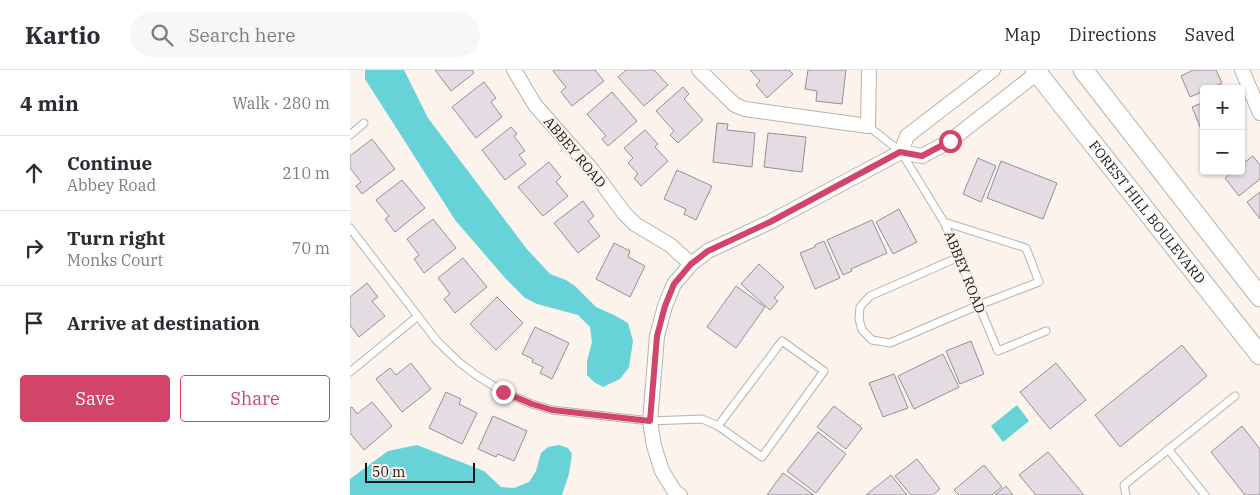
<!DOCTYPE html>
<meta charset="utf-8">
<style>
:root{--surface:#fff;--page:#f7f7f7;--text:#2b2b33;--muted:#7c7c81;--line:#e1e1e2;--accent:#d3446a}
body{margin:0;font-family:"IBM Plex Serif",serif;background:var(--page);color:var(--text)}
.controls{position:absolute;right:15px;top:15px;display:grid;overflow:hidden;border-radius:5px;box-shadow:0 1px 4px #0004}
.controls button{width:45px;height:45px;display:grid;place-items:center;padding:0;border:0;border-bottom:1px solid var(--line);background:var(--surface);color:var(--text);font:25px sans-serif}
.scale{position:absolute;left:15px;bottom:12px;width:110px;box-sizing:border-box;padding-left:5px;border:2px solid #191614;border-top:0;font-size:14px;line-height:18px;white-space:nowrap;color:#191614;-webkit-text-stroke:4px #fcf3ec;paint-order:stroke}
.stop{position:absolute;width:15px;height:15px;margin:-11px;border:4px solid #d3446a;border-radius:50%;background:#fff}
.stop.end{background:#d3446a;border-color:#fff;box-shadow:0 1px 5px #0008}
.list{margin:0;padding:0;list-style:none}
h2{display:flex;justify-content:space-between;align-items:center;height:65px;margin:0;padding:0 20px;font-size:21px}
h2 small{font-size:16px;font-weight:400;color:var(--muted)}
.list li{display:grid;grid-template-columns:32px 1fr auto;gap:15px;align-items:center;box-sizing:border-box;height:75px;padding:0 20px;border-top:1px solid var(--line)}
.list b{display:block;font-size:19px;white-space:nowrap}
.list p{margin:0;font-size:16px;white-space:nowrap;color:var(--muted)}
.list em{font-size:16px;font-style:normal;color:var(--muted)}
.actions{display:flex;gap:10px;padding:15px 20px}
.actions a{flex:1;padding:11px 0;border:1px solid var(--accent);border-radius:5px;text-align:center;font-size:18px;color:var(--accent)}
.actions .main{background:var(--accent);color:#fff}
.icon{flex:none;width:28px;height:28px;fill:none;stroke:currentColor;stroke-width:2;stroke-linecap:round;stroke-linejoin:round}
.map{position:relative;flex:none;width:910px;height:425px;overflow:hidden}
header{display:flex;align-items:center;gap:30px;box-sizing:border-box;height:70px;padding:0 25px;background:var(--surface);border-bottom:1px solid var(--line)}
header strong{font-size:24px}
nav{display:flex;gap:28px;margin-inline-start:auto;font-size:18px}
.search{width:350px;height:45px;background:var(--page);display:flex;align-items:center;gap:12px;box-sizing:border-box;padding:0 18px;border-radius:28px;color:var(--muted);font-size:19px}
main{display:flex}
aside{flex:1;background:var(--surface)}
.map>svg:first-child{display:block}
</style>
<header>
<strong>Kartio</strong>
<div class="search"><svg class="icon" aria-label="search" viewBox="0 0 24 24"><circle cx="10" cy="10" r="6"/><path d="M15 15l6 6"/></svg>Search here</div>
<nav><a>Map</a><a>Directions</a><a>Saved</a></nav>
</header>
<main>
<aside>
<h2>4 min<small>Walk · 280 m</small></h2>
<ul class="list">
<li><svg class="icon" aria-label="ahead" viewBox="0 0 24 24"><path d="M12 20V5M6 11l6-6 6 6"/></svg><div><b>Continue</b><p>Abbey Road</p></div><em>210 m</em></li>
<li><svg class="icon" aria-label="right" viewBox="0 0 24 24"><path d="M7 20v-9h11M14 6l5 5-5 5"/></svg><div><b>Turn right</b><p>Monks Court</p></div><em>70 m</em></li>
<li><svg class="icon" aria-label="arrive" viewBox="0 0 24 24"><path d="M6 21V4h12l-3 4 3 4H6"/></svg><div><b>Arrive at destination</b></div></li>
</ul>
<div class="actions"><a class="main">Save</a><a>Share</a></div>
</aside>
<div class="map">
<svg width="910" height="425" viewBox="0 0 910 425">
<rect width="100%" height="100%" fill="#fcf3ec"/>
<!-- water -->
<g fill="#68d2d9">
<polygon points="15,0 54,0 78,48 176,178 200,204 216,210 225,216 246,237 264,245 278,253 283,271 279,297 270,309 253,317 244,312 237,305 237,291 242,272 240,257 228,245 187,234 175,228 156,209 105,150 15,9"/>
<polygon points="667,335 679,351 653,372 641,356"/>
<polygon points="67,375 134,401 151,417 164,418 179,412 186,401 191,383 198,377 209,375 218,378 222,384 219,404 212,425 0,425 0,409 38,381"/>
</g>
<!-- building -->
<g fill="#e4dce3" stroke="#978f96">
<polygon points="85,0 122,0 124,3 101,21"/>
<polygon points="205,0 245,0 254,11 222,36 211,22 216,17 203,1"/>
<polygon points="276,0 304,0 318,15 294,36 268,7"/>
<polygon points="400,0 439,0 443,4 417,28 406,15 410,11"/>
<polygon points="458,0 496,0 492,34 466,31 467,21 455,19"/>
<polygon points="843,0 866,0 872,13 860,19 854,19 854,21 840,27 831,6"/>
<polygon points="134,12 146,28 141,32 152,47 126,68 102,37"/>
<polygon points="333,17 339,24 334,29 353,50 328,73 320,65 324,61 306,41"/>
<polygon points="262,22 287,51 258,76 252,69 256,66 237,44"/>
<polygon points="854,32 854,58 851,59 842,37"/>
<polygon points="367,53 378,54 377,60 405,63 402,97 363,92"/>
<polygon points="161,57 167,64 164,66 175,81 169,85 176,94 155,110 132,80"/>
<polygon points="295,60 308,74 305,77 318,91 291,116 284,108 288,104 278,93 283,88 274,78"/>
<polygon points="418,63 456,67 452,102 414,97"/>
<polygon points="22,69 45,99 12,124 6,116 11,112 0,98 0,86"/>
<polygon points="903,86 910,95 910,109 889,126 875,108 883,101 891,101 891,95"/>
<polygon points="628,88 646,96 631,132 613,124"/>
<polygon points="651,91 707,113 693,149 637,128"/>
<polygon points="199,92 211,107 206,112 218,126 193,146 168,117"/>
<polygon points="327,100 362,116 346,150 334,144 336,139 314,129"/>
<polygon points="52,110 75,138 45,162 35,149 39,146 26,130"/>
<polygon points="910,122 910,149 897,132"/>
<polygon points="233,131 244,146 238,151 250,166 228,183 204,153"/>
<polygon points="549,139 567,172 543,184 526,152"/>
<polygon points="83,149 106,178 74,203 64,189 69,185 57,169"/>
<polygon points="522,150 537,183 501,199 502,201 493,205 477,170"/>
<polygon points="474,171 490,208 465,219 450,183 465,177 465,175"/>
<polygon points="264,173 280,181 278,187 295,196 280,227 246,209"/>
<polygon points="113,188 137,217 105,243 94,229 100,224 88,208"/>
<polygon points="409,194 434,217 424,228 428,231 420,240 391,214"/>
<polygon points="17,213 28,227 22,231 35,246 9,267 0,255 0,227"/>
<polygon points="386,216 415,237 386,278 357,257"/>
<polygon points="147,227 173,253 146,280 120,254"/>
<polygon points="185,257 219,273 202,309 190,303 193,297 182,292 183,289 172,284"/>
<polygon points="621,271 634,304 610,314 596,281"/>
<polygon points="832,275 857,306 770,377 745,345"/>
<polygon points="593,284 609,317 564,339 548,306"/>
<polygon points="61,293 81,319 52,342 26,309 40,298 46,305"/>
<polygon points="706,293 736,330 700,359 670,322"/>
<polygon points="544,304 558,338 533,347 519,313"/>
<polygon points="96,322 111,329 109,334 127,343 112,374 79,358"/>
<polygon points="22,332 42,356 14,380 0,363 0,338 2,337 7,344"/>
<polygon points="484,336 512,358 496,379 467,357"/>
<polygon points="143,346 177,361 164,391 148,384 146,387 128,379"/>
<polygon points="892,356 910,379 910,425 895,425 861,382"/>
<polygon points="468,362 496,384 466,423 437,401"/>
<polygon points="698,382 734,425 686,425 669,405"/>
<polygon points="567,389 590,419 583,425 561,425 545,406"/>
<polygon points="634,395 652,417 642,425 609,425 604,420"/>
<polygon points="433,403 464,425 417,425"/>
<polygon points="541,405 557,425 516,425"/>
<polygon points="656,416 663,425 645,425"/>
</g>
<g fill="none" stroke-linecap="round" stroke-linejoin="round">
<defs>
<g id="lane">
<polyline points="518,56 551,82 594,152 648,281 696,261"/>
<polyline points="0,65 14,53"/>
<polyline points="594,152 676,178 689,212 629,235 540,273 522,270 512,260 509,249 510,237 520,226 609,187"/>
<polyline points="0,158 87,271 110,293 126,305 153,322 182,334 202,340 300,351 352,349 368,356"/>
<polygon points="432,271 474,301 412,387 368,356"/>
<polyline points="0,302 68,246"/>
<polyline points="818,379 855,425"/>
<polyline points="776,425 774,415 885,326"/>
</g>
<g id="street">
<polyline points="164,0 185,35 243,101 274,143 285,154 320,175 341,194"/>
<polyline points="349,0 385,35 395,39 518,56 519,0"/>
<polyline points="892,0 910,43"/>
<polyline points="551,82 572,86 600,71 691,0"/>
<polyline points="330,425 325,422 312,401 304,376 300,351 307,266 315,236 324,214 341,194 358,181 420,152 551,82 557,66 643,0"/>
</g>
<g id="secondary">
<path id="s1" d="M685,0L910,285"/>
<polyline points="733,0 910,227"/>
</g>
</defs>
<!-- lane casing -->
<use href="#lane" stroke="#bab2ab" stroke-width="9"/>
<!-- street casing -->
<use href="#street" stroke="#bab2ab" stroke-width="16"/>
<!-- secondary casing -->
<use href="#secondary" stroke="#bab2ab" stroke-width="21"/>
<!-- lane -->
<use href="#lane" stroke="#fff" stroke-width="7"/>
<!-- street -->
<use href="#street" stroke="#fff" stroke-width="14"/>
<!-- secondary -->
<use href="#secondary" stroke="#fff" stroke-width="19"/>
</g>
<g fill="none" stroke-linecap="round" stroke-linejoin="round">
<!-- route -->
<polyline stroke="#d3446a" stroke-width="6" points="153,322 182,334 202,340 300,351 307,266 315,236 324,214 341,194 358,181 420,152 550,82 572,86 600,71"/>
</g>
<g text-anchor="middle" dominant-baseline="central" stroke-width="4" stroke-linejoin="round" paint-order="stroke">
<!-- street labels -->
<g font-size="14" fill="#191614" stroke="#fcf3ec">
<text transform="translate(225 82) rotate(50)">ABBEY ROAD</text>
<text stroke="none"><textPath href="#s1" startOffset="181">FOREST HILL BOULEVARD</textPath></text>
<text transform="translate(615 202) rotate(68)">ABBEY ROAD</text>
</g>
</g>
</svg>
<div class="controls">
<button>+</button>
<button>−</button>
</div>
<div class="scale">50 m</div>
<div class="stop" style="left:600px;top:71px"></div>
<div class="stop end" style="left:153px;top:322px"></div>
</div>
</main>
